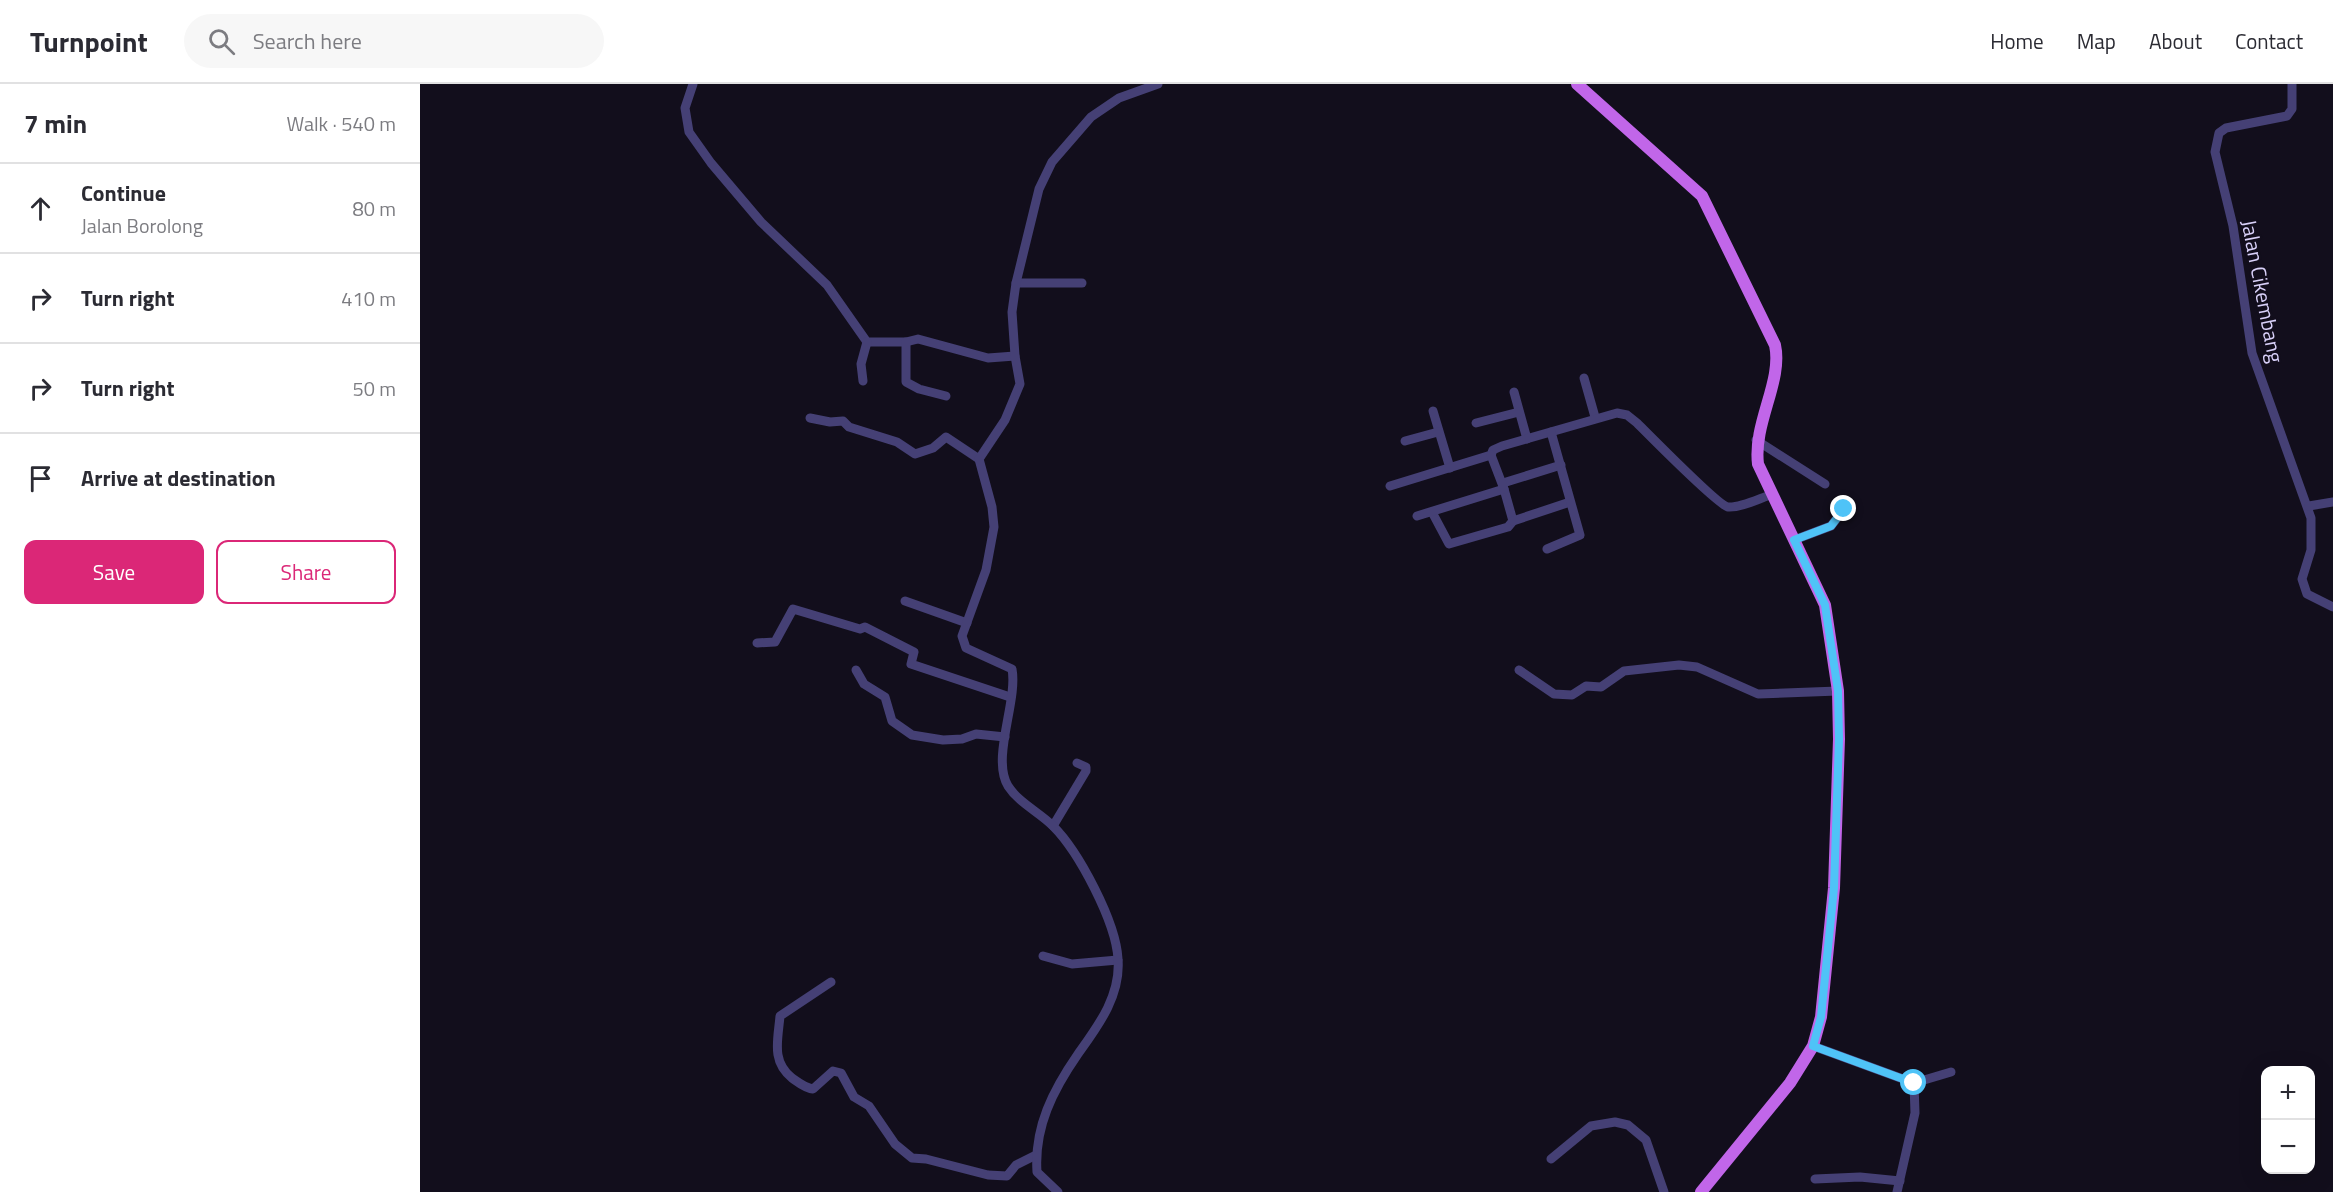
<!DOCTYPE html>
<meta charset="utf-8">
<style>
:root{--surface:#fff;--page:#f7f7f7;--text:#2b2b33;--muted:#7c7c81;--line:#e1e1e2;--accent:#db2777}
body{margin:0;font-family:"Titillium Web",sans-serif;background:var(--page);color:var(--text)}
.controls{position:absolute;right:18px;bottom:18px;display:grid;overflow:hidden;border-radius:12px;box-shadow:0 6px 24px #0002}
.controls button{width:54px;height:54px;display:grid;place-items:center;padding:0;border:0;border-bottom:2px solid var(--line);background:var(--surface);color:var(--text);font:30px sans-serif}
.stop{position:absolute;width:18px;height:18px;margin:-14px;border:4px solid #4fc3f7;border-radius:50%;background:#fff}
.stop.end{background:#4fc3f7;border-color:#fff;box-shadow:0 2px 6px #0008}
.list{margin:0;padding:0;list-style:none}
h2{display:flex;justify-content:space-between;align-items:center;height:78px;margin:0;padding:0 24px;font-size:26px}
h2 small{font-size:20px;font-weight:400;color:var(--muted)}
.list li{display:grid;grid-template-columns:39px 1fr auto;gap:18px;align-items:center;box-sizing:border-box;height:90px;padding:0 24px;border-top:2px solid var(--line)}
.list b{display:block;font-size:22px;white-space:nowrap}
.list p{margin:0;font-size:20px;white-space:nowrap;color:var(--muted)}
.list em{font-size:20px;font-style:normal;color:var(--muted)}
.actions{display:flex;gap:12px;padding:18px 24px}
.actions a{flex:1;padding:14px 0;border:2px solid var(--accent);border-radius:12px;text-align:center;font-size:21px;color:var(--accent)}
.actions .main{background:var(--accent);color:#fff}
.icon{flex:none;width:33px;height:33px;fill:none;stroke:currentColor;stroke-width:2;stroke-linecap:round;stroke-linejoin:round}
.map{position:relative;flex:none;width:1913px;height:1108px;overflow:hidden}
header{display:flex;align-items:center;gap:36px;box-sizing:border-box;height:84px;padding:0 30px;background:var(--surface);border-bottom:2px solid var(--line)}
header strong{font-size:28px}
nav{display:flex;gap:33px;margin-inline-start:auto;font-size:21px}
.search{width:420px;height:54px;background:var(--page);display:flex;align-items:center;gap:15px;box-sizing:border-box;padding:0 21px;border-radius:33px;color:var(--muted);font-size:22px}
main{display:flex}
aside{flex:1;background:var(--surface)}
.map>svg:first-child{display:block}
</style>
<header>
<strong>Turnpoint</strong>
<div class="search"><svg class="icon" aria-label="search" viewBox="0 0 24 24"><circle cx="10" cy="10" r="6"/><path d="M15 15l6 6"/></svg>Search here</div>
<nav><a>Home</a><a>Map</a><a>About</a><a>Contact</a></nav>
</header>
<main>
<aside>
<h2>7 min<small>Walk · 540 m</small></h2>
<ul class="list">
<li><svg class="icon" aria-label="ahead" viewBox="0 0 24 24"><path d="M12 20V5M6 11l6-6 6 6"/></svg><div><b>Continue</b><p>Jalan Borolong</p></div><em>80 m</em></li>
<li><svg class="icon" aria-label="right" viewBox="0 0 24 24"><path d="M7 20v-9h11M14 6l5 5-5 5"/></svg><div><b>Turn right</b></div><em>410 m</em></li>
<li><svg class="icon" aria-label="right" viewBox="0 0 24 24"><path d="M7 20v-9h11M14 6l5 5-5 5"/></svg><div><b>Turn right</b></div><em>50 m</em></li>
<li><svg class="icon" aria-label="arrive" viewBox="0 0 24 24"><path d="M6 21V4h12l-3 4 3 4H6"/></svg><div><b>Arrive at destination</b></div></li>
</ul>
<div class="actions"><a class="main">Save</a><a>Share</a></div>
</aside>
<div class="map">
<svg width="1913" height="1108" viewBox="0 0 1913 1108">
<rect width="100%" height="100%" fill="#120e1c"/>
<g fill="none" stroke-linecap="round" stroke-linejoin="round">
<!-- minor -->
<g stroke="#454075" stroke-width="9">
<polyline points="273,0 265,24 269,48 291,79 341,138 407,201 447,258 486,258 498,255 568,274 595,272"/>
<polyline points="1872,0 1872,25 1867,32 1806,44 1799,49 1795,68 1813,142 1832,269 1891,434 1891,466 1882,495 1887,510 1913,523"/>
<polyline points="596,199 662,199"/>
<polyline points="486,258 486,298 499,305 526,312"/>
<polyline points="1164,294 1175,333"/>
<polyline points="443,297 441,280 447,258"/>
<polyline points="1094,308 1107,355"/>
<polyline points="1013,327 1030,384"/>
<polyline points="390,334 410,338 423,337 429,343 477,358 495,370 513,364 526,353 559,375"/>
<polyline points="1056,339 1099,328"/>
<polyline points="1336,356 1405,400"/>
<polyline points="985,357 1018,348"/>
<polyline points="1083,399 1141,381"/>
<path d="M970,402L1071,371L1073,366L1082,362L1197,329L1207,331L1217,339C1229,351 1299,422 1308,423C1321,424 1340,414 1353,410"/>
<polyline points="1889,422 1913,418"/>
<polyline points="1012,428 1029,460 1088,443 1093,437 1084,405"/>
<polyline points="997,432 1084,405 1071,371"/>
<polyline points="1093,437 1150,418"/>
<polyline points="1374,456 1411,442 1424,425"/>
<polyline points="1127,465 1160,451 1131,348"/>
<polyline points="485,517 547,539"/>
<polyline points="337,559 355,558 373,525 440,545 445,543 494,568 491,580 590,613"/>
<polyline points="436,586 444,600 465,613 472,637 492,651 523,656 542,655 556,650 585,653"/>
<polyline points="1099,586 1134,610 1152,611 1166,602 1181,603 1204,587 1259,581 1277,583 1338,610 1418,607"/>
<polyline points="633,742 666,687 666,683 657,679"/>
<polyline points="623,872 652,880 698,876"/>
<path d="M411,898L360,932C358,956 351,977 372,994C379,999 385,1004 393,1005L413,987L421,989L434,1013L449,1022L475,1060L492,1074L506,1075L568,1091L587,1092L596,1081L616,1071"/>
<polyline points="1393,962 1494,999 1495,1029 1477,1108"/>
<polyline points="1494,999 1531,988"/>
<polyline points="1131,1075 1171,1042 1195,1038 1208,1041 1226,1056 1244,1108"/>
<polyline points="1395,1095 1440,1093 1480,1097"/>
<path d="M638,1108L617,1088C614,1043 633,1006 658,970C678,942 701,912 698,875C696,838 659,768 633,742C619,728 599,719 588,702C571,674 598,617 592,585L546,564L542,552L566,486L574,443L572,423L559,375L585,336L600,300L595,272L592,228L596,199L619,105L632,78L671,33L699,14L738,0"/>
</g>
<!-- major -->
<path stroke="#c166e9" stroke-width="12" d="M1157,0L1282,112L1355,261C1363,297 1333,339 1338,380L1405,521L1418,607L1419,655L1414,804L1401,933L1393,962L1370,999L1281,1108"/>
</g>
<g fill="none" stroke-linecap="round" stroke-linejoin="round">
<!-- route -->
<polyline stroke="#4fc3f7" stroke-width="8" points="1424,425 1411,442 1374,456 1405,521 1418,607 1419,655 1414,804 1401,933 1393,962 1494,999"/>
</g>
<g text-anchor="middle" dominant-baseline="central" stroke-width="4.5" stroke-linejoin="round" paint-order="stroke">
<!-- street labels -->
<g font-size="21" fill="#d8d0f8" stroke="#120e1c">
<text transform="translate(1843 207) rotate(79)">Jalan Cikembang</text>
</g>
</g>
</svg>
<div class="controls">
<button>+</button>
<button>−</button>
</div>
<div class="stop" style="left:1494px;top:999px"></div>
<div class="stop end" style="left:1424px;top:425px"></div>
</div>
</main>
